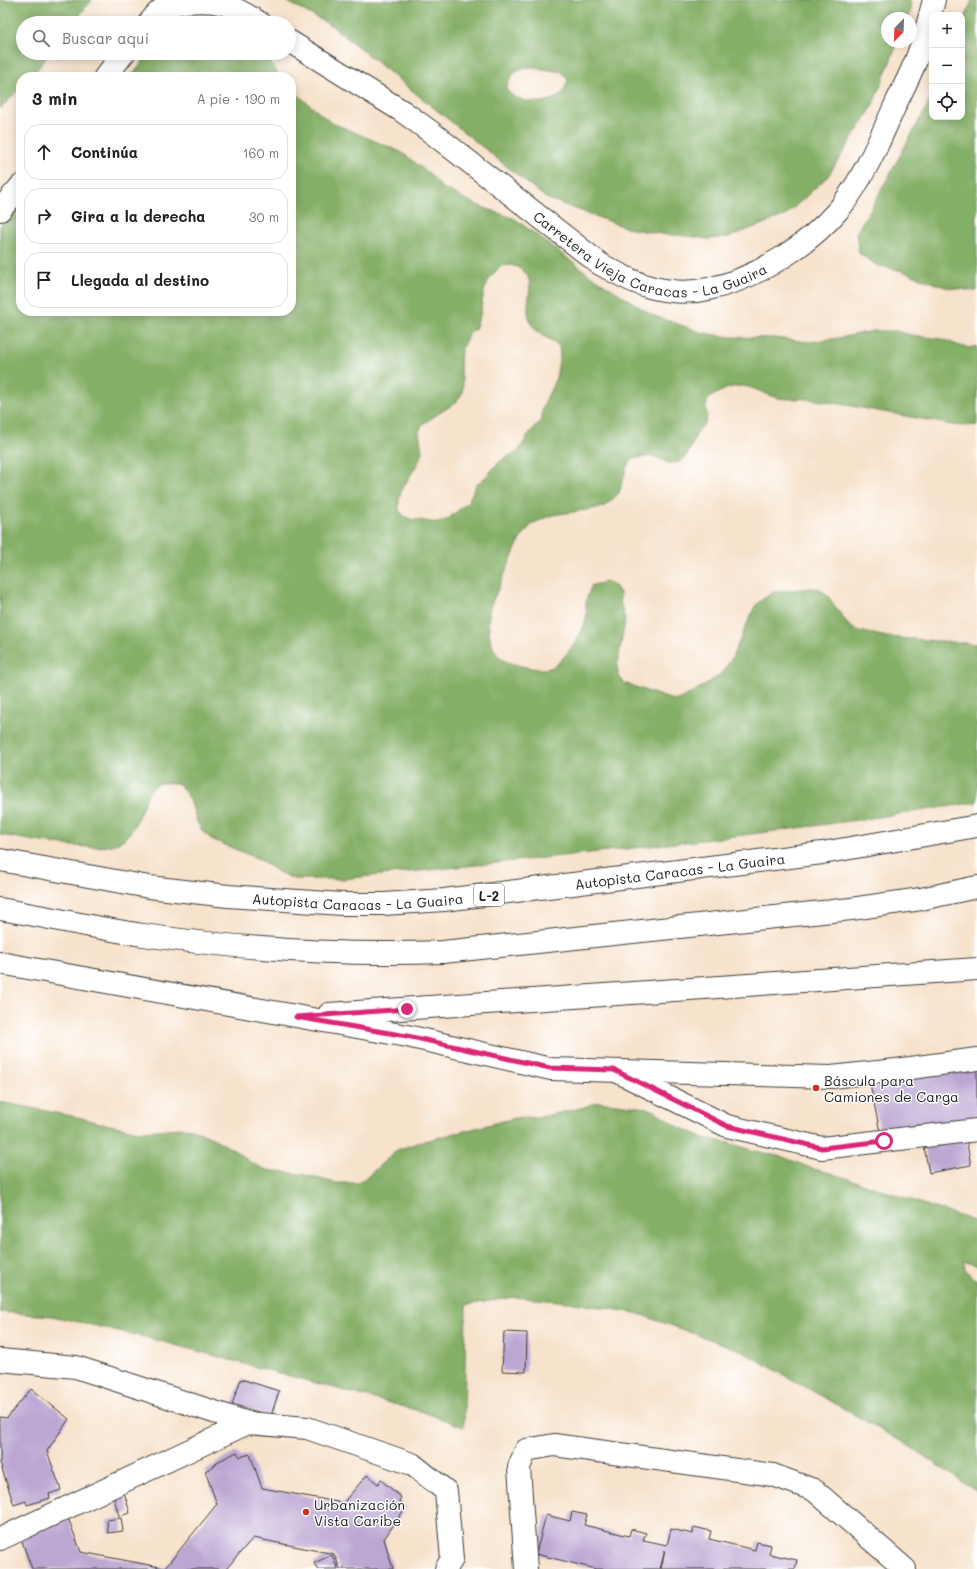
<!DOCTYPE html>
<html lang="es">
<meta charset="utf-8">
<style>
:root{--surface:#fff;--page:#f6f6f6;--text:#202124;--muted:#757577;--line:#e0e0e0}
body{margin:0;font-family:Mali,sans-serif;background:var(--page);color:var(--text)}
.controls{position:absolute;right:12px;top:12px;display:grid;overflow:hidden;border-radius:8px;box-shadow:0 2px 10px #0003}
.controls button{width:36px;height:36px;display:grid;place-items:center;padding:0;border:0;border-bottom:1px solid var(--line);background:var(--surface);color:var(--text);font:20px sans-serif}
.compass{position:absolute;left:881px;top:12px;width:36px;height:36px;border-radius:50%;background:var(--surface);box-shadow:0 2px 10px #0003;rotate:203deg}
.stop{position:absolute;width:12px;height:12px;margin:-9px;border:3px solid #db2777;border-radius:50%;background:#fff}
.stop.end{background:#db2777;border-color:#fff;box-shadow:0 1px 4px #0008}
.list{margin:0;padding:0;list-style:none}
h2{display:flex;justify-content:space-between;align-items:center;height:52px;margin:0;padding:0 16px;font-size:17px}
h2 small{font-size:13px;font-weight:400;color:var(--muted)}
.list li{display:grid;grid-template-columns:26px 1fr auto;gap:12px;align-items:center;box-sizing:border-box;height:56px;margin:0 8px 8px;padding:0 8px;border:1px solid var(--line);border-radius:16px}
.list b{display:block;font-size:15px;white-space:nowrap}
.list em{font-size:13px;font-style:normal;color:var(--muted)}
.icon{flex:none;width:22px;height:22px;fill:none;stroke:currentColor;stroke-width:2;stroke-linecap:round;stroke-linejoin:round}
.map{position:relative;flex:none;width:977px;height:1569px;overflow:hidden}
.search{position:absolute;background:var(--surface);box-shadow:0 2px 10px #0003;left:16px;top:16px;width:280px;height:44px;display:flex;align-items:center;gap:10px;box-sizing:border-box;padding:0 14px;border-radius:22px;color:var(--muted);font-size:15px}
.panel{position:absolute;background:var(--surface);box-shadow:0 2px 10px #0003;left:16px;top:72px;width:280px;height:244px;border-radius:16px}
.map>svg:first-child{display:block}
</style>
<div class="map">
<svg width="977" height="1569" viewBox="0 0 977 1569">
<rect width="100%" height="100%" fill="#fff"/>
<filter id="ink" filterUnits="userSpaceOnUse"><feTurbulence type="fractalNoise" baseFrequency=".025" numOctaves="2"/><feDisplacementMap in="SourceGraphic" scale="8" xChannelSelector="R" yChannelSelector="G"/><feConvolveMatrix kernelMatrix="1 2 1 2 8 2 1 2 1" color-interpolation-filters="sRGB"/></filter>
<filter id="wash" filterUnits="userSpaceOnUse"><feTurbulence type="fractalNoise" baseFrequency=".012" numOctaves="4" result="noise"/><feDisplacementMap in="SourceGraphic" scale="16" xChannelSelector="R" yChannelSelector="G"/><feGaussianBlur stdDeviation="0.9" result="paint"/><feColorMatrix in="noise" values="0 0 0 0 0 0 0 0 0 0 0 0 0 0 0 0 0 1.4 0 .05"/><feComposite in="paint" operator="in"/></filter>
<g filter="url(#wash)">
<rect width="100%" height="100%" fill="#f7e2cb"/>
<!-- forest -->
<g fill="#84af66" stroke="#506641" fill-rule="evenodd">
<polygon points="0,0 92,0 73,23 23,23 23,53 50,53 31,77 21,77 21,87 0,109"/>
<path d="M284,0H910L911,10L907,18H887V42H898L871,109L828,176L786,215L729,237L709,239L678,235H667L627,228L546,198L332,26ZM530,67L562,72L568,80C566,84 565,89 563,92C550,107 517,105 506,89C510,74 515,71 530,67Z"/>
<polygon points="972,0 977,0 977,291 974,291 945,287 899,270 876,265 859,253 856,233 873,205 932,97 932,117 962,117 962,27"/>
<polygon points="149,53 261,53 270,62 280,77 131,77"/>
<path d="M291,89L330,122L401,152L430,174L441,187L479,206L515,219L590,275L652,315L703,333L731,337L775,338L808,342L838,338L873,331H896L910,335L942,339L960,346L969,348L977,346V425C961,427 948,425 933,421C892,414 851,405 809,399C799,398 789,400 779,398C765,396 753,385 739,386C727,387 717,393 708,399L706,407L707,416L705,424L698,431L687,455L679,462L669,463L653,456L633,458L627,466L619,493L604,507L553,515L540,520L531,525L520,539L490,607C487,623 488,644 499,657C505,664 537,670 546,669C551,668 556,666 559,662C569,653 584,632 586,618C587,614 586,610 586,606C586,598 589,592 592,585L608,582L615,586L620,593V601L625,620L617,667L619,676L624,683L670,699L678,700L695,691L720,675L731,660L755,606L763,599L774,592L811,588L820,589L827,595L850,627L859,631L887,637L977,644V802C766,836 554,857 342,879H294L278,872L261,860L211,839L203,832L197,822L190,800L179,784C173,783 164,782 158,784C140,792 142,831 118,843C95,854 27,839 0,835V226L21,205V311H291ZM511,265C545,274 520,302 531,323C537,336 549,337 559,346L560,355L556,378L542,409V419L529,434L518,452L506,457L497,464L488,475L476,485L468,502L448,519L439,523L410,519L403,515L399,510V499L402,489L418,463L422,453L419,431L424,423L455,403L462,394L463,386L460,367L461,349L470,332L475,329L480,315L484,291L490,278L500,266Z"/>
<polygon points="0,1102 82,1118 99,1123 140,1131 182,1128 191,1129 215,1139 237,1152 251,1163 267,1170 300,1174 336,1183 358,1183 367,1177 397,1150 417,1143 515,1118 525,1117 536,1118 581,1108 598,1102 609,1103 647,1108 655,1111 679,1127 705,1138 729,1143 755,1151 783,1157 813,1169 834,1174 977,1222 977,1266 963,1261 966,1271 977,1280 977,1492 906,1444 740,1350 636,1313 568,1302 514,1297 466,1305 464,1427 423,1412 145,1337 52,1316 0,1312"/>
</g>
<g id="blocks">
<!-- building -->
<g fill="#bca7d3">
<polygon points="977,1063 977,1121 963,1124 971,1165 929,1173 920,1125 880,1132 870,1084"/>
<polygon points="504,1332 527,1333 526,1372 502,1371"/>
<polygon points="241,1379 279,1391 271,1416 232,1404"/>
<polygon points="31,1389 69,1419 47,1451 61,1490 49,1494 50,1498 27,1505 26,1501 14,1505 0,1463 0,1417 7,1418"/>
<polygon points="237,1452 240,1457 250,1454 262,1488 343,1503 367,1475 378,1484 381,1480 401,1497 399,1501 406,1507 384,1539 393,1569 340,1569 334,1554 253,1538 226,1569 32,1569 20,1536 68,1518 81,1552 165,1568 217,1504 205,1471 216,1465 215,1463"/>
<polygon points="124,1492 130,1513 119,1516 113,1495"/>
<polygon points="572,1512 587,1515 584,1525 629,1536 631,1529 646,1533 643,1540 667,1545 671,1529 693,1534 694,1527 711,1531 709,1539 755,1550 757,1542 771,1545 769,1554 797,1560 795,1569 661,1569 665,1550 660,1569 596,1569 536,1554 546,1515 570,1521"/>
<polygon points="121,1518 123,1531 108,1533 107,1520"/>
<polygon points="332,1555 338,1569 317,1569 314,1563"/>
</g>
</g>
</g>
<g filter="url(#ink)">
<use href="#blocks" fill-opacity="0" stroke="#3d3a36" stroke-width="1"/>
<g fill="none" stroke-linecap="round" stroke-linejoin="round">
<defs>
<g id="minor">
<polyline points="0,963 407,1036 551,1069 831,1077 896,1070 977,1059"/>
<polyline points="329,1014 977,969"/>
<polyline points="620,1073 727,1126 822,1148 977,1130"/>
<polyline points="0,1360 76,1367 248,1423"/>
<polyline points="0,1539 248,1423 307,1428 412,1464 446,1491 452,1559 446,1569"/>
<polyline points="526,1569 519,1467 526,1450 554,1445 773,1475 814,1490 905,1569"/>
</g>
<g id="major">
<path d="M149,23C153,18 158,11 164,8C180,0 208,0 224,4C237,9 249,16 260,23"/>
<path id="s1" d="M289,41L402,111L431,132L600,264C617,273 635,284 654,288C671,292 691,293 708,289C756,279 809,245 840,208C863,179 878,144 893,110C901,92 911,74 918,55C925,37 929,18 934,0"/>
<polyline points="105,77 124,53"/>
<polyline points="0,210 21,186"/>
</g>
<g id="highway">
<path id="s2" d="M0,860L149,887L228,896L342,904H384L444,900L822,853L977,826"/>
<path d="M0,909C48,917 95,928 143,935C242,949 343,956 443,952L851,909L921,899L977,887"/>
</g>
</defs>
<!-- minor casing -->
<use href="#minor" stroke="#3d3a36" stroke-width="24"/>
<!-- major casing -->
<use href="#major" stroke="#3d3a36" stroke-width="24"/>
<!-- highway casing -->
<use href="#highway" stroke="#3d3a36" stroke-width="24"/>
<!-- minor -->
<use href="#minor" stroke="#fff" stroke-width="22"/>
<!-- major -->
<use href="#major" stroke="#fff" stroke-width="22"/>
<!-- highway -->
<use href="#highway" stroke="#fff" stroke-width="22"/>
</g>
</g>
<g fill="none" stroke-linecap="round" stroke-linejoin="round" filter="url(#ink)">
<!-- route -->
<polyline stroke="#db2777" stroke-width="5" points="407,1009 296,1017 407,1036 550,1068 614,1070 727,1126 822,1148 884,1141"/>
</g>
<!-- markers -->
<g fill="#c8321e" stroke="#fff" stroke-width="1.5">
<circle cx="816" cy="1088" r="4"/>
<circle cx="306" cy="1512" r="4"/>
</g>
<g text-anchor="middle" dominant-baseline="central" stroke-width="3" stroke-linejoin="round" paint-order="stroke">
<!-- shield labels -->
<rect fill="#fff" stroke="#606060" stroke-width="1" x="474" y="884" width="30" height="22" rx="3"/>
<g font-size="13" font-weight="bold" fill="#1c1c1c">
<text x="489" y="895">L-2</text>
</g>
<!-- street labels -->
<g font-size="14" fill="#1c1c1c" stroke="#fff">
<text stroke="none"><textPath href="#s1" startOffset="430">Carretera Vieja Caracas - La Guaira</textPath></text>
<text stroke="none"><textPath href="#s2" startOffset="685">Autopista Caracas - La Guaira</textPath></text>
<text stroke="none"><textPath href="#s2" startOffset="361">Autopista Caracas - La Guaira</textPath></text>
</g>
<!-- poi labels -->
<g font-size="14" fill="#1c1c1c" stroke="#fff" text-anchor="start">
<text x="824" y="1080">Báscula para<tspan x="824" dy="16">Camiones de Carga</tspan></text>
<text x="314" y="1504">Urbanización<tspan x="314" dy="16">Vista Caribe</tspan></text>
</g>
</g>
</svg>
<div class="controls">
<button>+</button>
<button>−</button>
<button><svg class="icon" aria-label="locate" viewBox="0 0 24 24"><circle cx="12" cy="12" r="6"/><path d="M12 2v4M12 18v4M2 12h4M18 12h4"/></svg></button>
</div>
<svg class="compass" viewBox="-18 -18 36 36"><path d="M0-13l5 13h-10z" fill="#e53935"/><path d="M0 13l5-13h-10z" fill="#757577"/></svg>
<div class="stop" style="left:884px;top:1141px"></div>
<div class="stop end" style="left:407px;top:1009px"></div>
<div class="search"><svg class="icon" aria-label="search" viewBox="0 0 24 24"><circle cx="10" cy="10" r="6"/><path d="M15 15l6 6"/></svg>Buscar aquí</div>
<section class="panel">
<h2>3 min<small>A pie · 190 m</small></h2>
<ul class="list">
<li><svg class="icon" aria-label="ahead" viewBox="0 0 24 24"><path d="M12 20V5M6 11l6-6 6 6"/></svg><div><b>Continúa</b></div><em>160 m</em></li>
<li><svg class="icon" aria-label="right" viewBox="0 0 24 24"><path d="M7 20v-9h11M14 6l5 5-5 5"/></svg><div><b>Gira a la derecha</b></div><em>30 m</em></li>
<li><svg class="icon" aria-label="arrive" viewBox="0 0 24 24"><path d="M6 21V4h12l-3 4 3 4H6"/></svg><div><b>Llegada al destino</b></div></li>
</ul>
</section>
</div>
